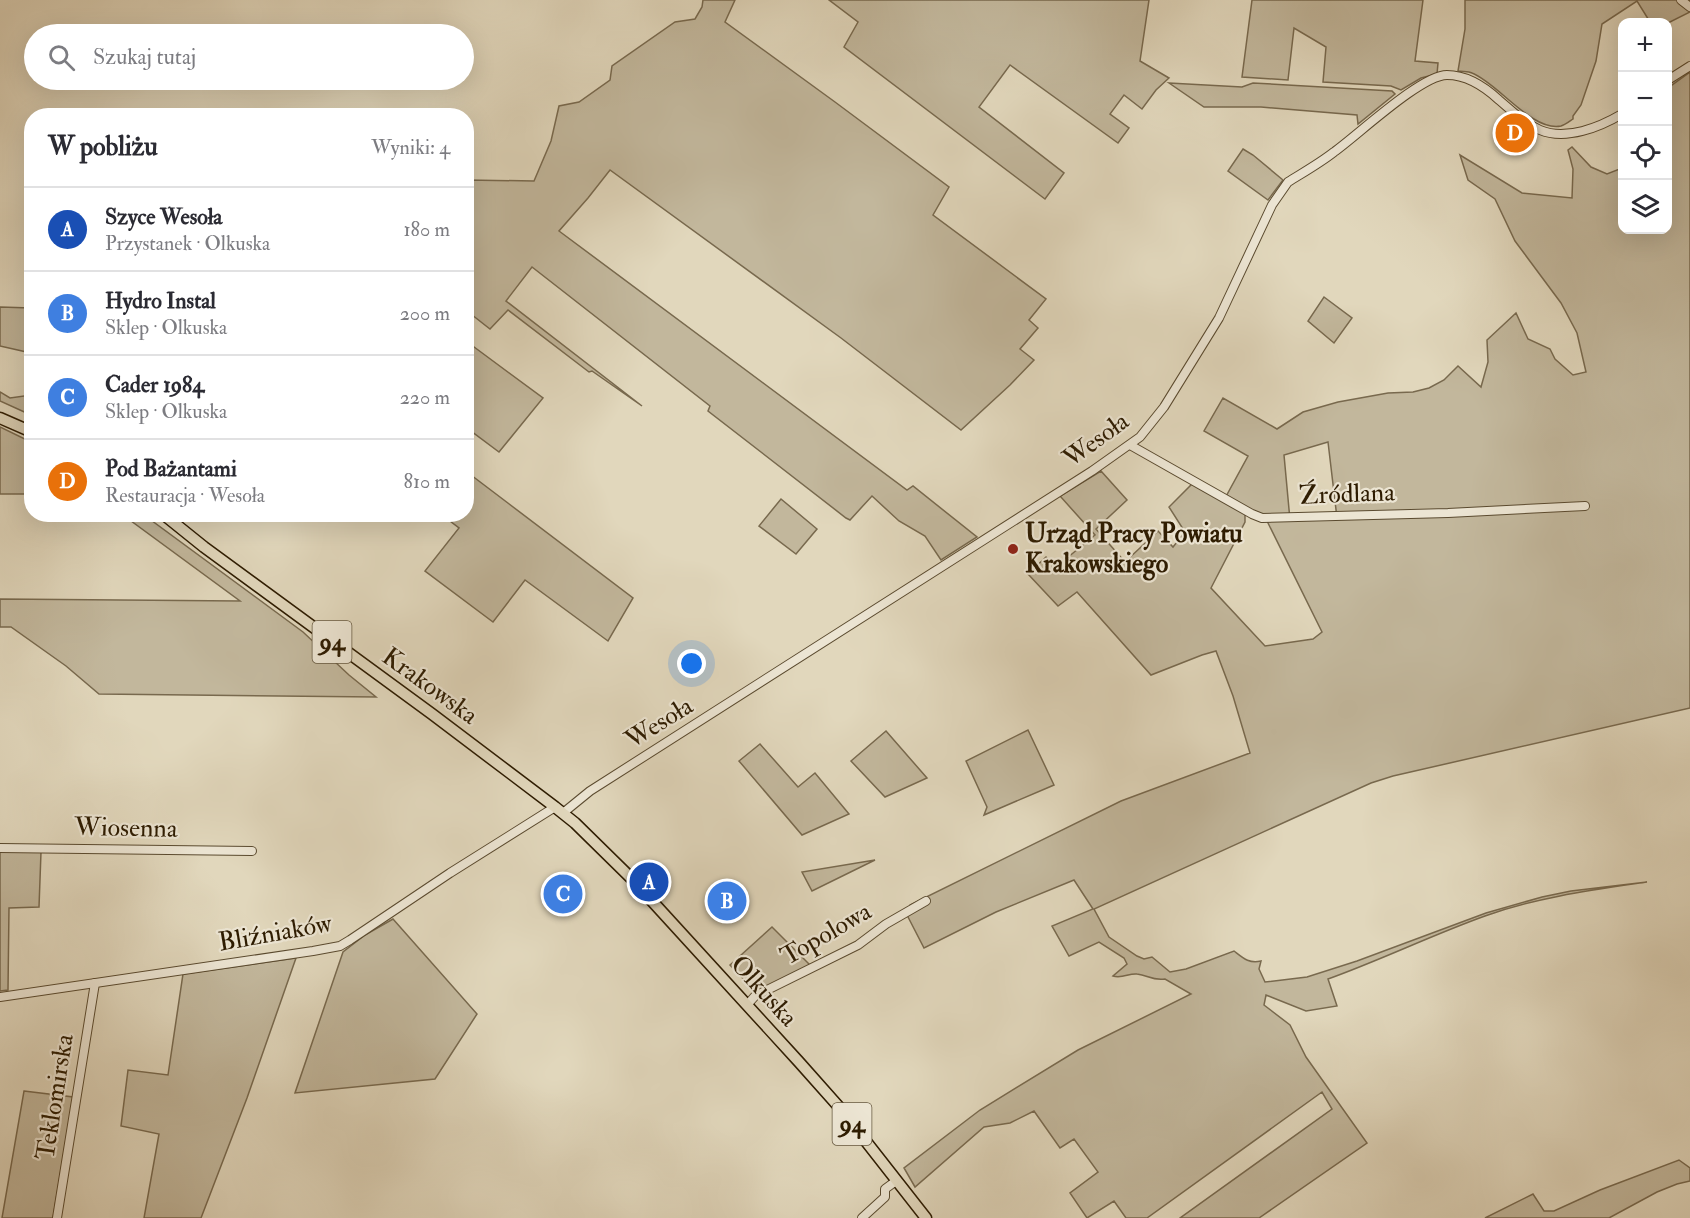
<!DOCTYPE html>
<html lang="pl">
<meta charset="utf-8">
<style>
:root{--surface:#fff;--page:#f2f2f3;--text:#2b2b33;--muted:#7c7c81;--line:#e1e1e2;--accent:#8f2418}
body{margin:0;font-family:"IM FELL Double Pica",serif;background:var(--page);color:var(--text)}
.controls{position:absolute;right:18px;top:18px;display:grid;overflow:hidden;border-radius:12px;box-shadow:0 6px 24px #0002}
.controls button{width:54px;height:54px;display:grid;place-items:center;padding:0;border:0;border-bottom:2px solid var(--line);background:var(--surface);color:var(--text);font:30px sans-serif}
.you{position:absolute;left:692px;top:664px;width:21px;height:21px;margin:-15px;border:4px solid #fff;border-radius:50%;background:#1a73e8;box-shadow:0 0 0 9px #1a73e833}
.badge{display:grid;place-items:center;width:39px;height:39px;border-radius:50%;background:var(--accent);color:#fff;font-size:20px;font-weight:700}
.pin{position:absolute;translate:-50% -50%;border:3px solid #fff;box-shadow:0 2px 6px #0006}
.list{margin:0;padding:0;list-style:none}
h2{display:flex;justify-content:space-between;align-items:center;height:78px;margin:0;padding:0 24px;font-size:26px}
h2 small{font-size:20px;font-weight:400;color:var(--muted)}
.list li{display:grid;grid-template-columns:39px 1fr auto;gap:18px;align-items:center;box-sizing:border-box;height:84px;padding:0 24px;border-top:2px solid var(--line)}
.list b{display:block;font-size:22px;white-space:nowrap}
.list p{margin:0;font-size:20px;white-space:nowrap;color:var(--muted)}
.list em{font-size:20px;font-style:normal;color:var(--muted)}
.icon{flex:none;width:33px;height:33px;fill:none;stroke:currentColor;stroke-width:2;stroke-linecap:round;stroke-linejoin:round}
.map{position:relative;flex:none;width:1690px;height:1218px;overflow:hidden}
.search{position:absolute;background:var(--surface);box-shadow:0 6px 24px #0002;left:24px;top:24px;width:450px;height:66px;display:flex;align-items:center;gap:15px;box-sizing:border-box;padding:0 21px;border-radius:33px;color:var(--muted);font-size:22px}
.panel{position:absolute;background:var(--surface);box-shadow:0 6px 24px #0002;left:24px;top:108px;width:450px;height:414px;border-radius:24px}
.map>svg:first-child{display:block}
</style>
<div class="map">
<svg width="1690" height="1218" viewBox="0 0 1690 1218">
<rect width="100%" height="100%" fill="#e1d7bc"/>
<filter id="stains"><feTurbulence type="fractalNoise" baseFrequency=".00333" numOctaves="4"/><feColorMatrix values="0 0 0 0 .2 0 0 0 0 .09 0 0 0 0 .02 0 0 0 .5 -.17"/></filter>
<radialGradient id="worn" r=".72"><stop offset=".6" stop-color="#630" stop-opacity="0"/><stop offset="1" stop-color="#630" stop-opacity=".3"/></radialGradient>
<!-- green -->
<g fill="#c2b79c" stroke="#78694e" stroke-width="1.5" fill-rule="evenodd">
<polygon points="703,0 735,0 725,22 835,102 949,187 933,215 1046,299 1029,320 1038,328 1020,349 1034,360 1010,385 961,430 841,338 610,170 588,198 559,231 907,490 913,486 977,537 941,560 925,536 899,521 872,496 850,520 846,518 708,411 710,406 532,267 506,301 642,406 592,371 589,372 508,310 490,329 467,311 467,180 534,181 551,141 559,106 579,102 610,80 612,66 675,22 695,19 702,7"/>
<polygon points="829,0 1149,0 1140,61 1169,78 1156,90 1142,109 1124,95 1110,114 1129,128 1118,143 1010,65 979,107 1064,173 1045,199 844,47 858,22"/>
<polygon points="1252,0 1423,0 1415,61 1438,63 1437,74 1421,78 1401,90 1391,86 1323,82 1326,47 1294,28 1288,80 1242,77"/>
<path d="M1465,0H1690V12L1668,23L1650,22L1637,1L1602,24L1596,61L1581,105L1573,116V119C1570,121 1565,125 1561,126C1532,132 1498,83 1472,73C1468,71 1463,72 1458,71L1465,29Z"/>
<path d="M1690,72V708L1393,776L1371,783L1094,909L1109,937L1137,956L1144,959L1152,957L1170,972L1186,969L1234,951C1243,958 1249,964 1261,961L1259,969L1265,982L1307,977L1357,961L1486,913L1542,897L1571,891L1647,882C1592,890 1538,897 1485,916C1432,935 1381,960 1328,979L1337,1006L1306,1011L1266,995L1264,1005L1290,1025L1306,1057L1367,1143L1259,1218H1180L1332,1109L1322,1092L1147,1218H1126L1114,1201L1087,1218L1070,1193L1098,1172L1074,1139L1060,1148L1034,1111L1010,1123L984,1127L915,1187L904,1168L980,1110L1078,1050L1191,994L1165,979C1152,981 1148,975 1137,974C1129,973 1122,979 1113,976L1127,964L1124,958L1099,942L1069,956L1052,926L1093,909L1074,880L996,912L924,948L907,915L910,905L1121,801L1250,753L1233,696L1216,651L1202,655L1151,675L1077,592L1058,606L1028,574L1046,557L1056,567L1095,535L1060,496L1101,471L1127,500L1096,529L1125,562L1158,531L1173,547L1185,532L1169,507L1192,484L1224,500L1248,456L1204,431L1223,398L1277,429L1303,412L1338,402L1388,393L1413,392L1429,388L1444,380L1458,366L1481,387L1488,362L1487,340L1516,313L1528,339L1550,349L1555,359L1573,375L1586,372L1577,333L1561,303L1515,241L1495,199L1468,180L1460,155L1522,193L1572,198L1573,169L1568,150L1572,147L1591,167L1607,174L1622,168V230H1668V88ZM1328,442L1337,518L1290,520L1284,455ZM1245,514L1267,521L1322,632L1313,639L1265,646L1211,588L1245,522Z"/>
<polygon points="1169,83 1242,87 1253,83 1392,91 1395,94 1358,124 1357,115 1261,107 1204,107"/>
<polygon points="1243,149 1253,155 1283,180 1268,200 1228,171"/>
<polygon points="1324,297 1352,318 1334,343 1308,321"/>
<polygon points="0,307 31,308 31,353 0,346"/>
<polygon points="466,341 543,398 499,452 467,428"/>
<polygon points="0,392 10,398 31,395 31,415 0,401"/>
<polygon points="0,427 31,442 31,494 0,494"/>
<polygon points="467,472 633,598 608,641 525,580 493,622 425,571 459,528 442,515 466,514"/>
<polygon points="781,499 817,529 796,554 759,526"/>
<polygon points="123,515 144,515 303,632 349,675 376,697 99,694 66,666 11,627 0,627 0,599 240,601"/>
<polygon points="1028,730 1054,785 984,815 987,807 966,761"/>
<polygon points="886,731 927,778 885,797 851,761"/>
<polygon points="760,744 798,787 815,773 849,814 802,835 739,761"/>
<polygon points="0,852 41,852 39,907 9,908 8,990 0,991"/>
<polygon points="875,860 812,891 802,872"/>
<polygon points="393,919 477,1014 435,1079 295,1093 343,952 365,935"/>
<polygon points="772,927 810,965 756,992 730,965"/>
<polygon points="296,958 247,1098 201,1218 144,1218 159,1134 121,1126 128,1070 168,1075 183,974"/>
<polygon points="24,1091 73,1097 53,1218 2,1218"/>
<polygon points="1679,1160 1690,1168 1690,1181 1677,1184 1657,1192 1609,1218 1485,1218 1533,1194 1544,1211 1554,1211 1600,1190"/>
</g>
<g fill="none" stroke-linecap="round" stroke-linejoin="round">
<defs>
<g id="minor">
<polyline points="1681,0 1690,7"/>
<polyline points="1668,80 1690,66"/>
<polyline points="1130,445 1252,514 1262,518 1448,513 1585,506"/>
<path d="M563,813L590,791L1092,471L1140,437L1164,407L1219,318L1272,205L1288,182C1304,172 1320,163 1334,152C1358,135 1421,75 1447,75C1467,75 1485,87 1499,100C1512,111 1524,123 1540,130C1566,141 1600,127 1622,114"/>
<polyline points="0,848 252,851"/>
<polyline points="0,997 313,951 340,946 350,940 450,873 555,807"/>
<polyline points="747,1005 755,996 858,945 886,924 926,901"/>
<polyline points="57,1218 95,983"/>
<polyline points="862,1218 885,1197 885,1189 896,1181"/>
</g>
<g id="major">
<polyline points="0,418 32,432"/>
<polyline points="163,514 204,547 432,714 555,807 575,823 631,878 799,1062 839,1107 926,1218"/>
</g>
</defs>
<!-- minor casing -->
<use href="#minor" stroke="#5a4a2f" stroke-width="10"/>
<!-- major casing -->
<use href="#major" stroke="#2d1b00" stroke-width="13"/>
<!-- minor -->
<use href="#minor" stroke="#ece5d3" stroke-width="8"/>
<!-- major -->
<use href="#major" stroke="#e1d7bc" stroke-width="10"/>
</g>
<!-- markers -->
<circle fill="#8f2418" stroke="#ece5d3" stroke-width="2" cx="1013" cy="549" r="6"/>
<g text-anchor="middle" dominant-baseline="central" stroke-width="4.5" stroke-linejoin="round" paint-order="stroke">
<!-- shield labels -->
<g fill="#ece5d3" stroke="#66583f" stroke-width="1.5">
<rect x="312.5" y="621" width="39" height="42" rx="4.5"/>
<rect x="832.5" y="1103" width="39" height="42" rx="4.5"/>
</g>
<g font-size="24" font-weight="bold" fill="#2d1b00">
<text x="332" y="642">94</text>
<text x="852" y="1124">94</text>
</g>
<!-- street labels -->
<g font-size="26" fill="#2d1b00" stroke="#ece5d3">
<text transform="translate(1096 440) rotate(-36)">Wesoła</text>
<text transform="translate(1347 494) rotate(-2)">Źródlana</text>
<text transform="translate(430 686) rotate(36)">Krakowska</text>
<text transform="translate(659 723) rotate(-32)">Wesoła</text>
<text transform="translate(126 828) rotate(1)">Wiosenna</text>
<text transform="translate(275 933) rotate(-10)">Bliźniaków</text>
<text transform="translate(826 934) rotate(-30)">Topolowa</text>
<text transform="translate(764 991) rotate(48)">Olkuska</text>
<text transform="translate(55 1097) rotate(-81)">Teklomirska</text>
</g>
<!-- poi labels -->
<g font-size="26" font-weight="bold" fill="#2d1b00" stroke="#ece5d3" text-anchor="start">
<text x="1025" y="534">Urząd Pracy Powiatu<tspan x="1025" dy="30">Krakowskiego</tspan></text>
</g>
</g>
<rect width="100%" height="100%" filter="url(#stains)"/>
<rect width="100%" height="100%" fill="url(#worn)"/>
</svg>
<div class="controls">
<button>+</button>
<button>−</button>
<button><svg class="icon" aria-label="locate" viewBox="0 0 24 24"><circle cx="12" cy="12" r="6"/><path d="M12 2v4M12 18v4M2 12h4M18 12h4"/></svg></button>
<button><svg class="icon" aria-label="layers" viewBox="0 0 24 24"><path d="M12 4l9 5-9 5-9-5zM3 14l9 5 9-5"/></svg></button>
</div>
<div class="you"></div>
<div class="pin badge" style="left:649px;top:882px;background:#1a4fb4">A</div>
<div class="pin badge" style="left:727px;top:901px;background:#3f7fe0">B</div>
<div class="pin badge" style="left:563px;top:894px;background:#3f7fe0">C</div>
<div class="pin badge" style="left:1515px;top:133px;background:#e8710a">D</div>
<div class="search"><svg class="icon" aria-label="search" viewBox="0 0 24 24"><circle cx="10" cy="10" r="6"/><path d="M15 15l6 6"/></svg>Szukaj tutaj</div>
<section class="panel">
<h2>W pobliżu<small>Wyniki: 4</small></h2>
<ul class="list">
<li><span class="badge" style="background:#1a4fb4">A</span><div><b>Szyce Wesoła</b><p>Przystanek · Olkuska</p></div><em>180 m</em></li>
<li><span class="badge" style="background:#3f7fe0">B</span><div><b>Hydro Instal</b><p>Sklep · Olkuska</p></div><em>200 m</em></li>
<li><span class="badge" style="background:#3f7fe0">C</span><div><b>Cader 1984</b><p>Sklep · Olkuska</p></div><em>220 m</em></li>
<li><span class="badge" style="background:#e8710a">D</span><div><b>Pod Bażantami</b><p>Restauracja · Wesoła</p></div><em>810 m</em></li>
</ul>
</section>
</div>
